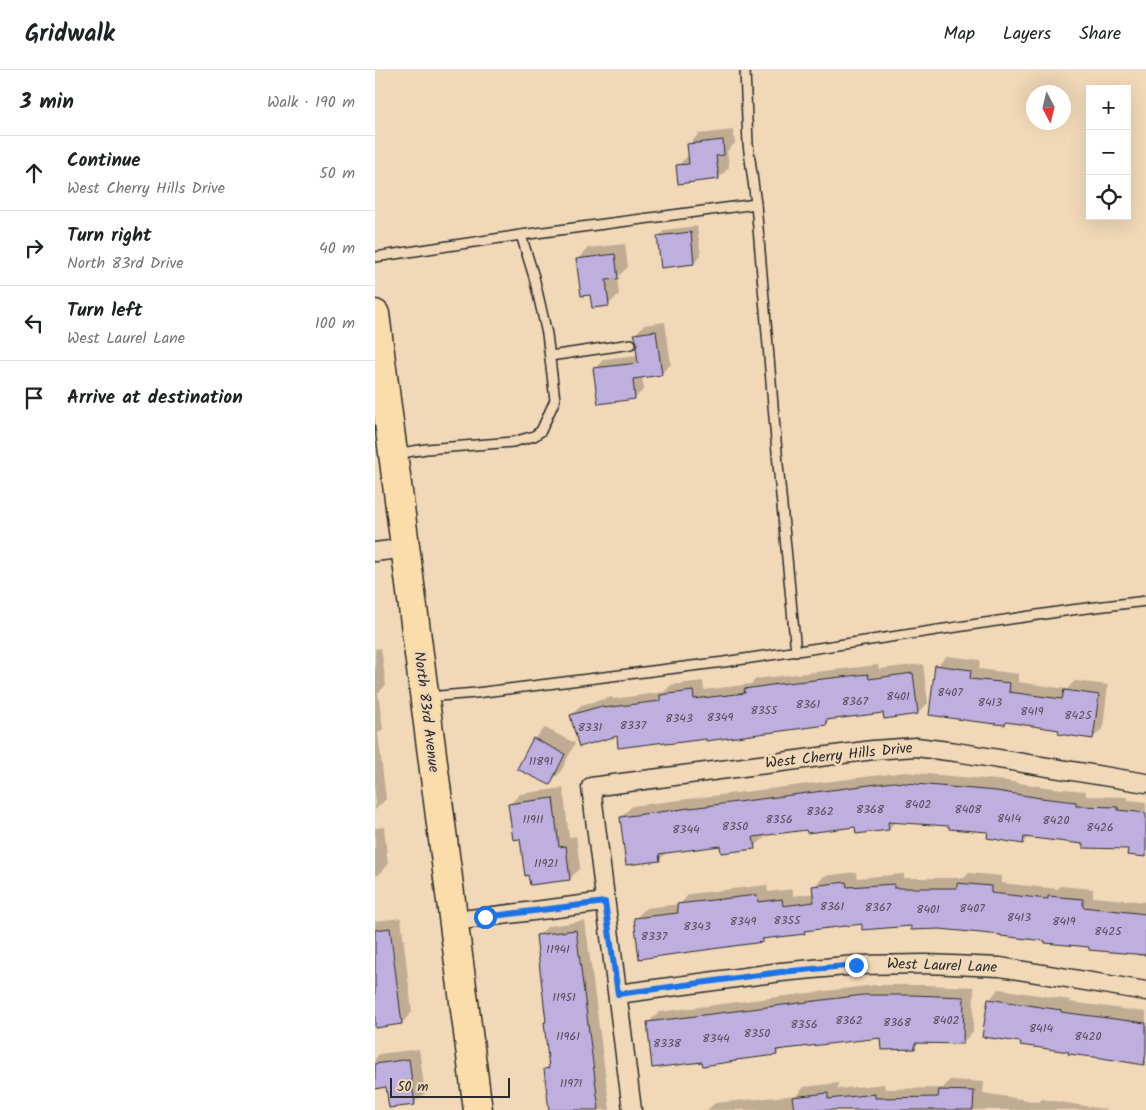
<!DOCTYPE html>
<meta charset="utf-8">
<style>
:root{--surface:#fff;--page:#f2f2f2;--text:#202124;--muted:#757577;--line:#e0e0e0}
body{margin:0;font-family:Kalam,sans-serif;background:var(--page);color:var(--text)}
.controls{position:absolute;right:15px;top:15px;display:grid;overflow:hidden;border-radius:0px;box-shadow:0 5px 20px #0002}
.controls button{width:45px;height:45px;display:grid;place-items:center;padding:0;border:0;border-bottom:1px solid var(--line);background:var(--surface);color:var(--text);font:25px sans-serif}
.compass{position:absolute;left:651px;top:15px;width:45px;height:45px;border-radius:50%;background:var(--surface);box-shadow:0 5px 20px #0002;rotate:173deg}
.scale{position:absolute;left:15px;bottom:12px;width:120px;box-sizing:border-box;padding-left:5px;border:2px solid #2b2b2b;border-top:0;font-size:14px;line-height:18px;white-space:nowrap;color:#2b2b2b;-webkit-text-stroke:4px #f0d8b8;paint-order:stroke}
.stop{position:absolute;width:15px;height:15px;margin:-11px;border:4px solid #1a73e8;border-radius:50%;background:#fff}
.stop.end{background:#1a73e8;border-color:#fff;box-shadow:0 1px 5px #0008}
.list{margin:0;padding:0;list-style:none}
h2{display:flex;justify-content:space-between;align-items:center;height:65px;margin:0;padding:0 20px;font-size:21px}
h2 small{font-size:16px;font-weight:400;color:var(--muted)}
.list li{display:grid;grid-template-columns:32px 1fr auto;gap:15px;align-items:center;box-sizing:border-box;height:75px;padding:0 20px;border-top:1px solid var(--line)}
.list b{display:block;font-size:19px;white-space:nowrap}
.list p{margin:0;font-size:16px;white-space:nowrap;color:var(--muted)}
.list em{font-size:16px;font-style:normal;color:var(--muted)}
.icon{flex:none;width:28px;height:28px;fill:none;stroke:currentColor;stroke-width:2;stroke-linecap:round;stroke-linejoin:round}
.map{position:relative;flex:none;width:771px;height:1040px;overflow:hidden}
header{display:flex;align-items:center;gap:30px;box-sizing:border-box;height:70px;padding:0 25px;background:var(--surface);border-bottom:1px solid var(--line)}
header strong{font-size:24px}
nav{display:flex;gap:28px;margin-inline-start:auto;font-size:18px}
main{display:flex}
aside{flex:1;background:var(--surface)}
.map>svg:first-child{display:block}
</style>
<header>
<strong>Gridwalk</strong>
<nav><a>Map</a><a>Layers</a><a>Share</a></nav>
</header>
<main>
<aside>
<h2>3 min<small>Walk · 190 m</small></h2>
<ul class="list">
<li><svg class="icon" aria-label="ahead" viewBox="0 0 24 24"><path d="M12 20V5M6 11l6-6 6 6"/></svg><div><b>Continue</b><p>West Cherry Hills Drive</p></div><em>50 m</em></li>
<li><svg class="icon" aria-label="right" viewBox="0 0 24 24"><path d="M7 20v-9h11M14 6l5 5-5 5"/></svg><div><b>Turn right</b><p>North 83rd Drive</p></div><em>40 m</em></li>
<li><svg class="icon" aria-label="left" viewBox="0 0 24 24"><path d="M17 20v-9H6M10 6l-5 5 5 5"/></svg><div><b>Turn left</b><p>West Laurel Lane</p></div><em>100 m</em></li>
<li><svg class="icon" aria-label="arrive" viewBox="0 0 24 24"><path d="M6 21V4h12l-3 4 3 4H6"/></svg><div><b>Arrive at destination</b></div></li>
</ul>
</aside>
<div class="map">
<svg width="771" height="1040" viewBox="0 0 771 1040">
<rect width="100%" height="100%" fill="#f0d8b8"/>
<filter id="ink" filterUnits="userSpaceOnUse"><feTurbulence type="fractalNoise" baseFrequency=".02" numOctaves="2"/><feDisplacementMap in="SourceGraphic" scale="10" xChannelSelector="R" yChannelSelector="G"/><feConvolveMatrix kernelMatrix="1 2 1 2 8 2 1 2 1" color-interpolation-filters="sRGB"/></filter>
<g filter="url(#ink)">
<!-- shadow -->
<g fill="#0003">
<polygon points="358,60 360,73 352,81 354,97 344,108 302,96 314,85 313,75 324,64"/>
<polygon points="322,156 326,186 319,193 287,197 283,167 290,160"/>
<polygon points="250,174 253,197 242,207 244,224 234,234 216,223 203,189 213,178"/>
<polygon points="290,252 296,294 287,303 267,306 269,319 260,328 220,298 229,289 263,285 263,273 260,264 269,255"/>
<polygon points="6,578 11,615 3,623 8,659 3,663 11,729 0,740 0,579"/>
<polygon points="572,586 605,590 604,599 644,604 643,612 692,619 700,611 733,615 728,658 718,668 685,659 632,651 630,653 562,596"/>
<polygon points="548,594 553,633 543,643 509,642 456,649 451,653 332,668 291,671 243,665 196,646 206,635 237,627 238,629 289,622 296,615 328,611 329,620 376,614 381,609 414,605 503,595 504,599"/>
<polygon points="170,658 200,673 185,703 174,713 159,669"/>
<polygon points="530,702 632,711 677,718 711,721 711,726 753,727 753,730 771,732 771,786 754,778 654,766 648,773 615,761 576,755 521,751 514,759 481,756 432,759 390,764 390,767 379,777 346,775 293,781 284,790 246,747 257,736"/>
<polygon points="188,718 194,767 201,766 205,798 195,809 147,768 135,734 145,724"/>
<polygon points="9,757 13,795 3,805 0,806 0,758"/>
<polygon points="481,802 482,808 529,804 529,808 589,808 594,803 626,806 626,813 683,819 685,816 718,819 718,827 771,832 771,886 763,886 763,883 672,869 538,855 488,853 432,860 429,863 391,867 387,871 261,848 271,838 305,834 314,824 392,815 393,822 418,819 418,826 440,823 439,817 449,806"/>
<polygon points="26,848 37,942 27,953 0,956 0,851"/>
<polygon points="210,851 235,1040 192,1040 171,999 175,995 163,866 173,856"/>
<polygon points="499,915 550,915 599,917 598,962 587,973 545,972 540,977 506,967 407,978 401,984 328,990 273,953 284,942"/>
<polygon points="624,919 695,930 695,932 771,942 771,991 768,994 695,983 695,981 647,971 614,930"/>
<polygon points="44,979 50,1023 39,1033 13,1016 0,1018 0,989 4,984"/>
<polygon points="575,1010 609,1012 608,1023 664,1032 667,1029 735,1040 332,1040 340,1033 422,1025 429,1017 463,1013 463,1019 509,1014 510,1019 568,1018"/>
</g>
<!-- building -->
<g fill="#bfafdf" stroke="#2b2b2b">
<polygon points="348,70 349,85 341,86 344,109 303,114 301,95 314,94 312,74"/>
<polygon points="316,162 319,194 286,198 282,166"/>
<polygon points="240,184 243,209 231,210 234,236 217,238 215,225 206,226 201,189"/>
<polygon points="281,261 287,305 258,309 260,329 223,334 218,298 263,293 261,278 262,273 259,264"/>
<polygon points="560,595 596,600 595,609 635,613 634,622 687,629 689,620 724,625 718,669 683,664 684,660 631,652 630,655 596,651 554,645"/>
<polygon points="538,603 543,644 509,649 508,643 451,650 452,655 331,671 331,669 291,674 290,672 243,678 242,666 204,677 195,645 227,636 228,638 285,631 285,625 318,621 319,629 370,623 369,619 403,614 493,604 494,609"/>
<polygon points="158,668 190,684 175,715 142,699"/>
<polygon points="518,712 621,721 666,728 701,732 701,736 743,737 743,740 771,743 771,787 752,785 753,779 708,778 708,774 649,767 648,774 612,768 613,762 574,759 574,756 513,752 514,760 481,764 480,757 432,763 431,760 378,767 380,779 346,783 345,776 284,784 285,791 251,795 245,747"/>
<polygon points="178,728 184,777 191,776 195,810 155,815 153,805 150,806 145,769 138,770 133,734"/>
<polygon points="471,812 472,817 519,814 519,818 582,818 582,813 616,816 616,823 673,829 673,826 708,829 708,837 771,844 771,885 714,880 714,877 670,873 670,871 626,866 626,865 565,859 536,860 536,856 487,860 487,854 429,861 430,864 387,869 388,872 264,889 259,848 303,843 302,834 382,825 383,832 407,829 408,836 439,832 437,816"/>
<polygon points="15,858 27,954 0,958 0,860"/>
<polygon points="201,860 224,1040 174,1040 169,999 174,998 169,952 171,952 161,865"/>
<polygon points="488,925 539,925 589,927 588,974 540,973 540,979 506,980 505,968 401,980 402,985 361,990 361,991 328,996 327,992 277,998 272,952"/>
<polygon points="613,929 686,940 686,942 771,953 771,982 769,995 727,988 693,984 694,982 645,975 646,972 607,967"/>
<polygon points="34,989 40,1035 14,1038 11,1017 0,1019 0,994"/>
<polygon points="564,1020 599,1021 598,1040 419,1040 417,1027 453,1023 453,1029 500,1024 500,1028 563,1027"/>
</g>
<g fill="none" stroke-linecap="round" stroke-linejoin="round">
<defs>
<g id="lane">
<polyline points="370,0 373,74 381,134 403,394 421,582"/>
<polyline points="0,187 146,165 381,134"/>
<polyline points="175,286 256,274"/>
<polyline points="20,384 51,379 138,372 159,366 166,361 180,330 172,264 159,207 146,165"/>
<polyline points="52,627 101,623 349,592 696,540 771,531"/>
</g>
<g id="street">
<polyline points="0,482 31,478"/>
<polyline points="79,851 230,832"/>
<polyline points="243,924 406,902 481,895 551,894 625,897 771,921"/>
<polyline points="257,1040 216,717 498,680 541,677 581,682 771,713"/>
</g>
<polyline id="primary" points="0,244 103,1040"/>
</defs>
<!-- lane casing -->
<use href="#lane" stroke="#2b2b2b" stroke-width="12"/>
<!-- street casing -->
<use href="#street" stroke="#2b2b2b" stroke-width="21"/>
<!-- primary casing -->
<use href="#primary" stroke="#2b2b2b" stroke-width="31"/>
<!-- lane -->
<use href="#lane" stroke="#f0d8b8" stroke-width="9"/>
<!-- street -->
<use href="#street" stroke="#f0d8b8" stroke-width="18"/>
<!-- primary -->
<use href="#primary" stroke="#faddab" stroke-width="28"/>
</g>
</g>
<g fill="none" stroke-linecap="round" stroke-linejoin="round" filter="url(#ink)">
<!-- route -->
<polyline stroke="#1a73e8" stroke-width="6" points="110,847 230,832 243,924 406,902 481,895"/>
</g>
<g text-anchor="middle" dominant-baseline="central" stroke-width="5" stroke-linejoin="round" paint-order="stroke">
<!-- number labels -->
<g font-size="12" fill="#504c58">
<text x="575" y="622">8407</text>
<text x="523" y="626">8401</text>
<text x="480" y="631">8367</text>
<text x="615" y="632">8413</text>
<text x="433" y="634">8361</text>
<text x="389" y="640">8355</text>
<text x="657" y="641">8419</text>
<text x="703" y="645">8425</text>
<text x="345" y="647">8349</text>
<text x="304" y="648">8343</text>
<text x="258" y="655">8337</text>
<text x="215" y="657">8331</text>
<text x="166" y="691">11891</text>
<text x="543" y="734">8402</text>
<text x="495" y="739">8368</text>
<text x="593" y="739">8408</text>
<text x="445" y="741">8362</text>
<text x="634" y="748">8414</text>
<text x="158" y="749">11911</text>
<text x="404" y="749">8356</text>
<text x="681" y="750">8420</text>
<text x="360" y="756">8350</text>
<text x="725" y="757">8426</text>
<text x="311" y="759">8344</text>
<text x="171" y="793">11921</text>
<text x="457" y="836">8361</text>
<text x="503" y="837">8367</text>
<text x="597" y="838">8407</text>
<text x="553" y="839">8401</text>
<text x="644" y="847">8413</text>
<text x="412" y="850">8355</text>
<text x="368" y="851">8349</text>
<text x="689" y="851">8419</text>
<text x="322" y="856">8343</text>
<text x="733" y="861">8425</text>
<text x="279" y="866">8337</text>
<text x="183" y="879">11941</text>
<text x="189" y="927">11951</text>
<text x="474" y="950">8362</text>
<text x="571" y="950">8402</text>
<text x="522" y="952">8368</text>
<text x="429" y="954">8356</text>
<text x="666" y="958">8414</text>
<text x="382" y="963">8350</text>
<text x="193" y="966">11961</text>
<text x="713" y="966">8420</text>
<text x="341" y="968">8344</text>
<text x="292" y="973">8338</text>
<text x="196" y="1013">11971</text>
</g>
<!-- street labels -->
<g font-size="15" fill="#2b2b2b" stroke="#f0d8b8">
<text transform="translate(51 642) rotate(83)">North 83rd Avenue</text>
<text transform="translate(464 686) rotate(-6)">West Cherry Hills Drive</text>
<text transform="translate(567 896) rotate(2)">West Laurel Lane</text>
</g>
</g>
</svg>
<div class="controls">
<button>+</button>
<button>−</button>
<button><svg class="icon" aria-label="locate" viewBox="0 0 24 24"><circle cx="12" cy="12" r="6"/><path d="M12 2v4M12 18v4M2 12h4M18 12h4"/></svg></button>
</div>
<svg class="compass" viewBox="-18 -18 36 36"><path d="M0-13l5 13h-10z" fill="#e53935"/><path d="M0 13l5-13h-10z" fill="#757577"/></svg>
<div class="scale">50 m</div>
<div class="stop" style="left:110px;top:847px"></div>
<div class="stop end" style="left:481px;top:895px"></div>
</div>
</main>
